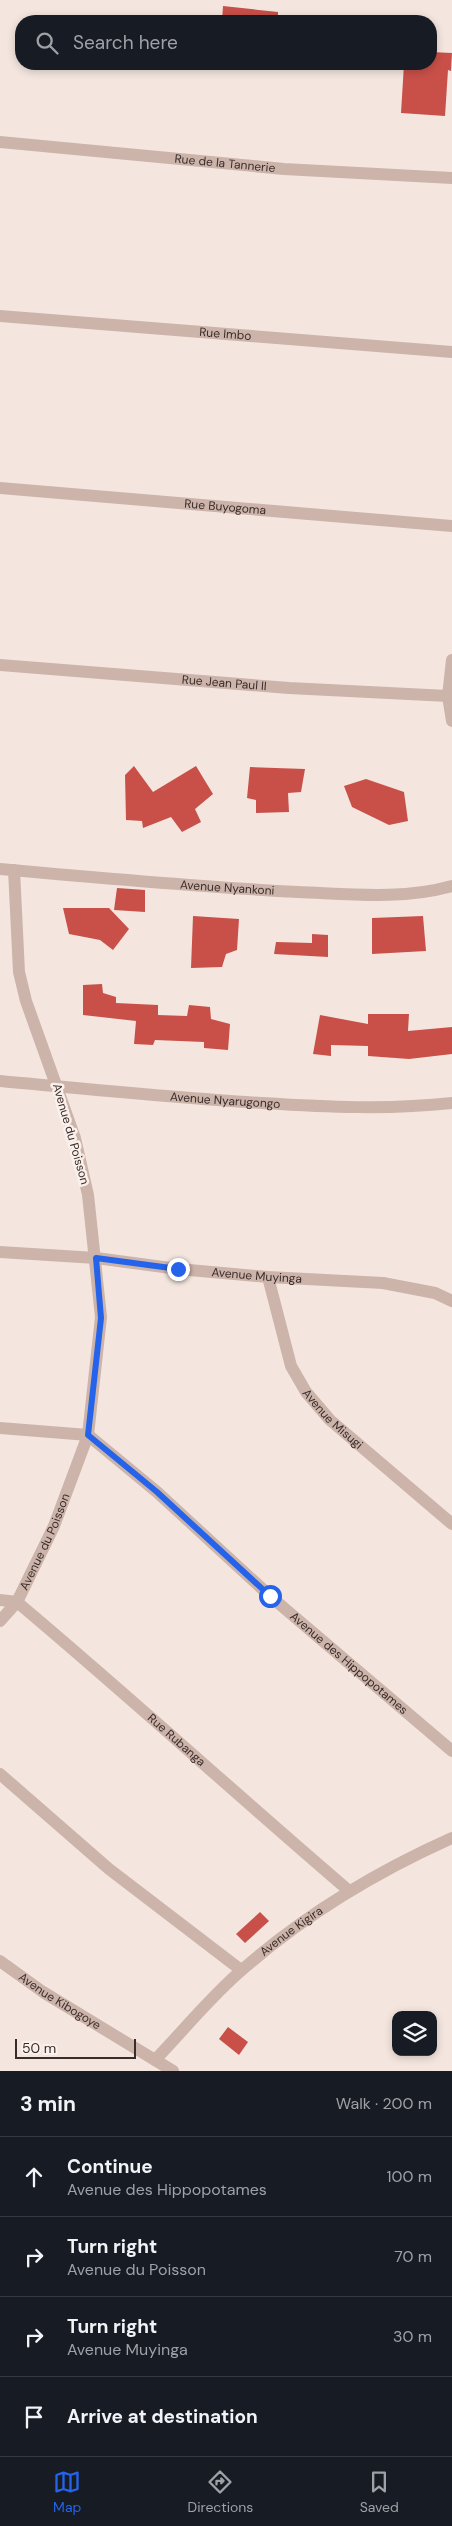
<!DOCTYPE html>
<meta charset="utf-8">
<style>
:root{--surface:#171b24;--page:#242831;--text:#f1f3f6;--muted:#9ea1a6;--line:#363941;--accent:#2563eb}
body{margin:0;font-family:"DM Sans",sans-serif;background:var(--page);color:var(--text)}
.controls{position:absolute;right:15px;bottom:15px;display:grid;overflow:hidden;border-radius:10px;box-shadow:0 2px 8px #0003}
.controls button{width:45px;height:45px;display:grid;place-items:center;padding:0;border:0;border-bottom:1px solid var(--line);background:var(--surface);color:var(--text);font:25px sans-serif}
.scale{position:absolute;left:15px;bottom:12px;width:121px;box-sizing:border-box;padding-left:5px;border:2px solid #3a2c2a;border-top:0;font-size:14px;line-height:18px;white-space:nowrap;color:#3a2c2a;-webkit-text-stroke:4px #fbf1ec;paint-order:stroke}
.stop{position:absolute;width:15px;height:15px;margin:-11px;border:4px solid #2563eb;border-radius:50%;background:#fff}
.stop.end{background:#2563eb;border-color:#fff;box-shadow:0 1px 5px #0008}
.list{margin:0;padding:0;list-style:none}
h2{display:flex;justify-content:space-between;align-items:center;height:65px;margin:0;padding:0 20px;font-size:21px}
h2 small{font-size:16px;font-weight:400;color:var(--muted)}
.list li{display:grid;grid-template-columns:32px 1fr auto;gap:15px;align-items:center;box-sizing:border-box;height:80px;padding:0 20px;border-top:1px solid var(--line)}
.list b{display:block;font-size:19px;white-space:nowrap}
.list p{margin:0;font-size:16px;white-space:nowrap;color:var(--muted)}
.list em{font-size:16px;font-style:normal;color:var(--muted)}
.icon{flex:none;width:28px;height:28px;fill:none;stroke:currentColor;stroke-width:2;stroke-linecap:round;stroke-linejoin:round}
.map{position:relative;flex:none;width:452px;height:2071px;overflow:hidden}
.search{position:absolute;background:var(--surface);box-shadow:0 2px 8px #0003;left:15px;right:15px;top:15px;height:55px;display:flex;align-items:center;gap:12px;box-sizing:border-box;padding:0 18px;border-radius:20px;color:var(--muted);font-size:19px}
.sheet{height:385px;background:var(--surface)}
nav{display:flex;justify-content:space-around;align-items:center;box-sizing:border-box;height:70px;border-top:1px solid var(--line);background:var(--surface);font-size:14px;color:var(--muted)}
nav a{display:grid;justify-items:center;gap:2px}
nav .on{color:var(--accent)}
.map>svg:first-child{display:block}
</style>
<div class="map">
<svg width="452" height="2071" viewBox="0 0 452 2071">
<rect width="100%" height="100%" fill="#f4e6df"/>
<!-- building -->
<g fill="#c85049">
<polygon points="223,6 278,12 278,21 222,21"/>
<polygon points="431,52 452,53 451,71 448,70 445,116 401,113 404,64 431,64"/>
<polygon points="134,766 153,792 196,766 213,794 195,809 201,822 182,832 171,817 143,828 142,821 126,820 125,775"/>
<polygon points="250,767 305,769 301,792 288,793 289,812 256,813 256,800 247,798"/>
<polygon points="366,779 404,792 408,821 389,825 352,807 344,786"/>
<polygon points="117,888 145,890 145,912 114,910"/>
<polygon points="63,908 109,908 129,929 113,950 100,940 69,934"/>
<polygon points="193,916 239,919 237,950 226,954 222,967 191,968"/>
<polygon points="423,916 426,951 372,954 372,918"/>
<polygon points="312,934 328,935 328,957 274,954 276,942 312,943"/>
<polygon points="102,984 103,993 116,997 116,1003 158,1005 158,1015 187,1016 189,1005 210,1007 211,1019 230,1024 228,1050 204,1048 204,1042 155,1040 153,1045 134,1044 136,1021 83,1015 83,985"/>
<polygon points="368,1014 409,1014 408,1031 452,1027 452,1054 409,1059 368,1056 368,1046 331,1045 331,1056 313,1054 320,1015 368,1024"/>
<polygon points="260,1912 269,1921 245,1943 236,1934"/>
<polygon points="228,2027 248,2042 239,2055 219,2039"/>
</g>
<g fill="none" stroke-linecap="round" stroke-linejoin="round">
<!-- minor -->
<g stroke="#ccb4aa" stroke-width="12">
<path id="s1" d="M0,142L284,169L452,178"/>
<path id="s2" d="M0,316L452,352"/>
<path id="s3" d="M0,488L452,526"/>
<polyline points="452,660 448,696 452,721"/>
<path id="s4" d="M0,665L289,688L448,696"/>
<path id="s5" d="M0,869C99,878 198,887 298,892C350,894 402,900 452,886"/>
<path id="s6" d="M0,1081C87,1089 174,1098 262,1103C326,1107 389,1110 452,1103"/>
<path id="s7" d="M0,1252L96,1258L178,1269L268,1277L383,1283L435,1293L452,1301"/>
<path id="s8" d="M268,1277L291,1366L306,1392L330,1420L452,1524"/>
<path id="s9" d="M0,1428L88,1435L157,1492L270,1596L452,1751"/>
<path id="s10" d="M0,1600L17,1602C129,1696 237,1795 348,1890"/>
<path id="s11" d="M0,1621L17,1602L54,1526L88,1435L101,1317L88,1195L75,1138L26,1001L19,972L14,870"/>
<polyline points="0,1774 109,1869 241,1970"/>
<path id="s12" d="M0,1961L43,1992L173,2071"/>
<path id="s13" d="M155,2060C184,2030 211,1996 243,1969C306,1914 376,1872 452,1838"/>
</g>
</g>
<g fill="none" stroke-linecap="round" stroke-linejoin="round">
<!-- route -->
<polyline stroke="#2563eb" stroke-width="6" points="178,1269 96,1258 101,1318 88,1435 157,1492 270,1596"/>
</g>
<g text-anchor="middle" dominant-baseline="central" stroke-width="5" stroke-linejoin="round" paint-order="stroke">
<!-- street labels -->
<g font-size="12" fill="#3a2c2a" stroke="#fbf1ec">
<text stroke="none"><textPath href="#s1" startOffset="226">Rue de la Tannerie</textPath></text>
<text stroke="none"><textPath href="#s2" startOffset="226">Rue Imbo</textPath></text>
<text stroke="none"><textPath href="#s3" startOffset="226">Rue Buyogoma</textPath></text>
<text stroke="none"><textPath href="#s4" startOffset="225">Rue Jean Paul II</textPath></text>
<text stroke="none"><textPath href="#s5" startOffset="228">Avenue Nyankoni</textPath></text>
<text stroke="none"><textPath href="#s6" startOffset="226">Avenue Nyarugongo</textPath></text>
<text transform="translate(71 1134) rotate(74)">Avenue du Poisson</text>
<text stroke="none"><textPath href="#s7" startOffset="258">Avenue Muyinga</textPath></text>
<text stroke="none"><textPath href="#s8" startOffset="160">Avenue Misugi</textPath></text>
<text stroke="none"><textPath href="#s11" startOffset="92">Avenue du Poisson</textPath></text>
<text stroke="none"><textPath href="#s9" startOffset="435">Avenue des Hippopotames</textPath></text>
<text stroke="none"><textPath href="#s10" startOffset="228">Rue Rubanga</textPath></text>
<text stroke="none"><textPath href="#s13" startOffset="188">Avenue Kigira</textPath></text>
<text stroke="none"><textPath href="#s12" startOffset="72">Avenue Kibogoye</textPath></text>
</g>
</g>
</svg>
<div class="controls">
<button><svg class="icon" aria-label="layers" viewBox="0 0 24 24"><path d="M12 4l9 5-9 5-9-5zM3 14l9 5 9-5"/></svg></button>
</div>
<div class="scale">50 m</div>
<div class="stop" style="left:270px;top:1596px"></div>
<div class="stop end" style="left:178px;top:1269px"></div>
<div class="search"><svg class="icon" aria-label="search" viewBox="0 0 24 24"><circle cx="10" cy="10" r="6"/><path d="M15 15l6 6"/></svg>Search here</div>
</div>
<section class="sheet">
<h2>3 min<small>Walk · 200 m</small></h2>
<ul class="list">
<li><svg class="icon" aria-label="ahead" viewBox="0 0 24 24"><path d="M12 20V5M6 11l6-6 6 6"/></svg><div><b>Continue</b><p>Avenue des Hippopotames</p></div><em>100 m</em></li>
<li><svg class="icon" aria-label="right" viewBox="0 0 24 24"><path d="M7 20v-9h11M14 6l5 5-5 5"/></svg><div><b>Turn right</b><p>Avenue du Poisson</p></div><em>70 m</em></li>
<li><svg class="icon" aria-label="right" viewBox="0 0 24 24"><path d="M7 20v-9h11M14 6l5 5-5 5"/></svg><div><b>Turn right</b><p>Avenue Muyinga</p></div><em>30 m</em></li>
<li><svg class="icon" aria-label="arrive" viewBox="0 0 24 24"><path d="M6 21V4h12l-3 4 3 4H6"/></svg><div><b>Arrive at destination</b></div></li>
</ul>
</section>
<nav>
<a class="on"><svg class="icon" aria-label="map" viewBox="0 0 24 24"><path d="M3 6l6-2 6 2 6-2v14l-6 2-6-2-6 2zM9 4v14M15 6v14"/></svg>Map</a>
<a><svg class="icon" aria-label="directions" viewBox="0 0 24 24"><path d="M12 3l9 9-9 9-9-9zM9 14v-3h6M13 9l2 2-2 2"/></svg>Directions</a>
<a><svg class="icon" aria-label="saved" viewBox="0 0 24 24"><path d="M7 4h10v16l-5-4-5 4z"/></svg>Saved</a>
</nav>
